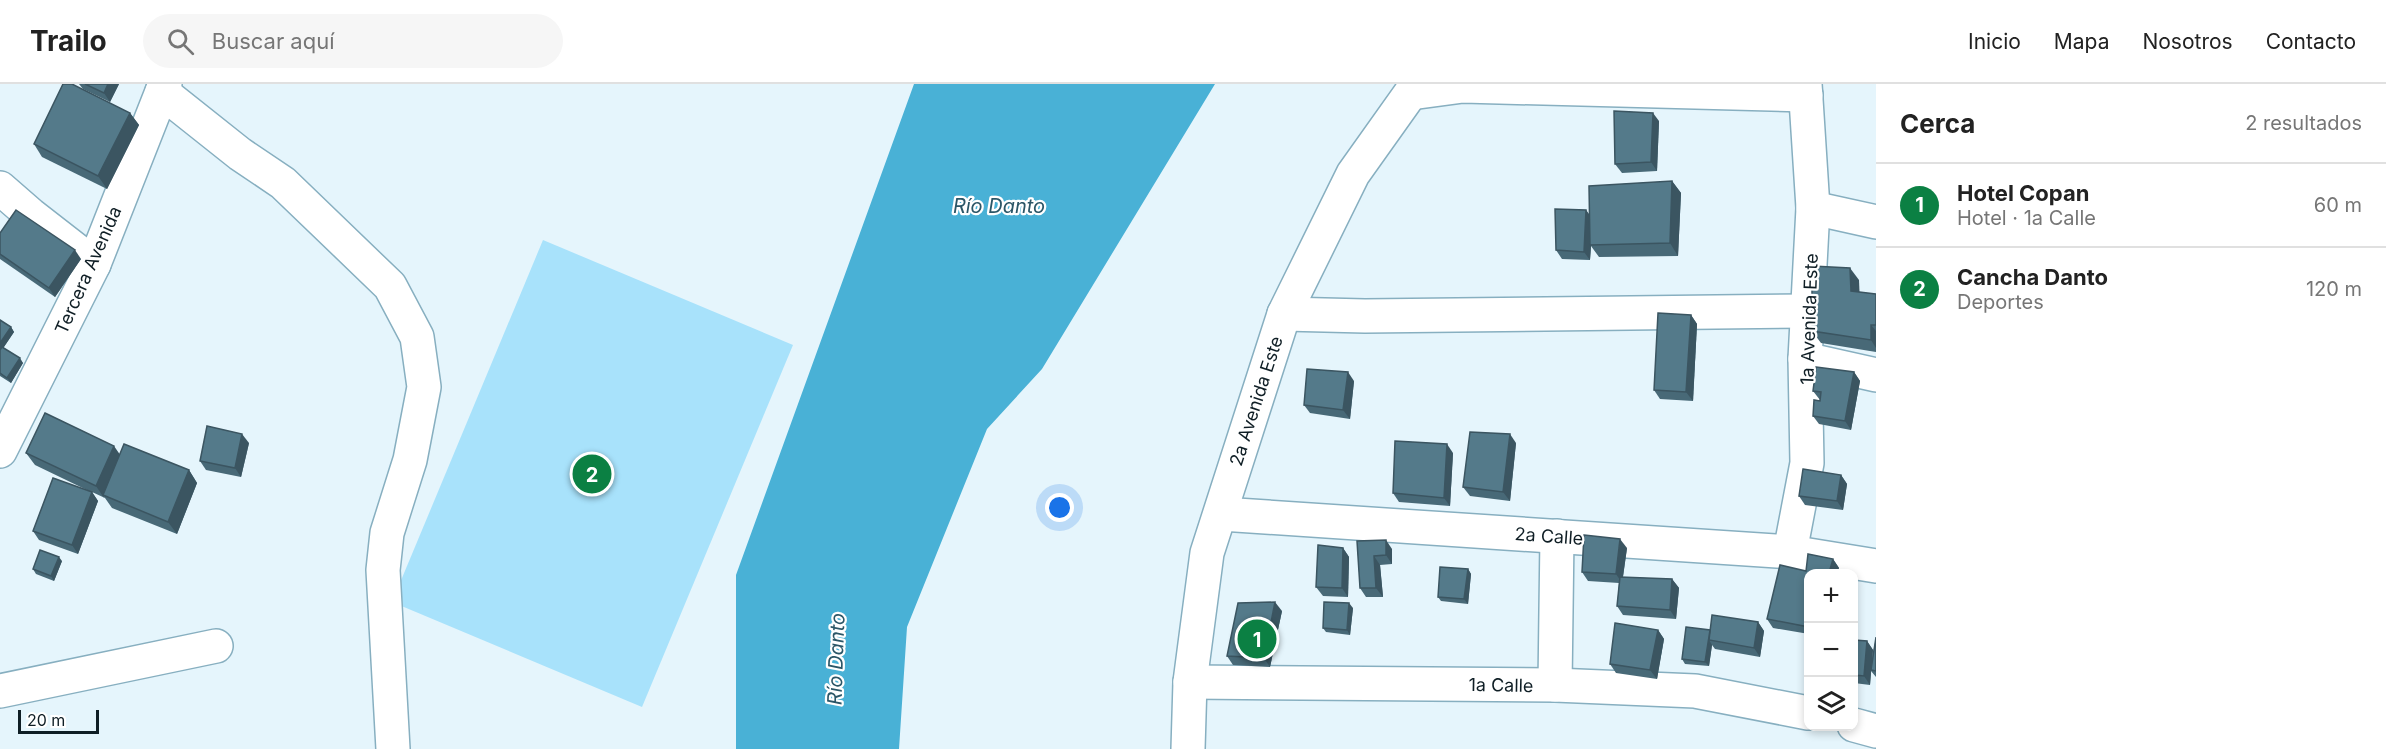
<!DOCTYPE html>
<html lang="es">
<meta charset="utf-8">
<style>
:root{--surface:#fff;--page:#f6f6f6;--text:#222;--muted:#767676;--line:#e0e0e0;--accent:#0b8043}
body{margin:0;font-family:Inter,sans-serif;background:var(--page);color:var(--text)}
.controls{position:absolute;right:18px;bottom:18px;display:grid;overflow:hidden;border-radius:12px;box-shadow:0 3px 9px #0003}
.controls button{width:54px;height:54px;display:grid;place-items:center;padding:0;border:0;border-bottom:2px solid var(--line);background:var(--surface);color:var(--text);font:30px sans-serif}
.scale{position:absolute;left:18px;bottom:15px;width:81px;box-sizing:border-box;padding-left:6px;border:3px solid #0f1e25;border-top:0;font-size:16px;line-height:21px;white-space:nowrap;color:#0f1e25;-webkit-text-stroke:4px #fff;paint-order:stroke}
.you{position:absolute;left:1060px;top:424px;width:21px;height:21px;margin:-15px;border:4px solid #fff;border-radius:50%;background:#1a73e8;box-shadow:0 0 0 9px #1a73e833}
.badge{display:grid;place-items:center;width:39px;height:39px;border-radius:50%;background:var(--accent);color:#fff;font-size:20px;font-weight:700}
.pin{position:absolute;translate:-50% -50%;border:3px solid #fff;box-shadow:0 2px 6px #0006}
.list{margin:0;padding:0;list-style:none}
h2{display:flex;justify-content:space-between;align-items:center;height:78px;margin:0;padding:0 24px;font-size:26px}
h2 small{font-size:20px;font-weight:400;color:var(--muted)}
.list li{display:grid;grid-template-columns:39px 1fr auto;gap:18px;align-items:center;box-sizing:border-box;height:84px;padding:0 24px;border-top:2px solid var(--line)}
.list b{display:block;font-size:22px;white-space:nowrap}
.list p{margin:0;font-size:20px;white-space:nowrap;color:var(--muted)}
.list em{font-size:20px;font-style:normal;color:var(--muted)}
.icon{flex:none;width:33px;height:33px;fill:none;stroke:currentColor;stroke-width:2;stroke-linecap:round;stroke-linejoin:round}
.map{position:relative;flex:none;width:1876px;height:665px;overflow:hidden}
header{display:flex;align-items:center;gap:36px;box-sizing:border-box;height:84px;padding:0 30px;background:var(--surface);border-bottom:2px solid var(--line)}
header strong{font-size:28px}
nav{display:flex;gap:33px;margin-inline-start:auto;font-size:21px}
.search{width:420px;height:54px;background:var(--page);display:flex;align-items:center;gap:15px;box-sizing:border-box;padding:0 21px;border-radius:33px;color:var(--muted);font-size:22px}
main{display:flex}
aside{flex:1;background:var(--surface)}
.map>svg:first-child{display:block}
</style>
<header>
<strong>Trailo</strong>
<div class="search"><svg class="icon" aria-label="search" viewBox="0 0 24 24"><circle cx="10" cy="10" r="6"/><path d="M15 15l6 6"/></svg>Buscar aquí</div>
<nav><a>Inicio</a><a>Mapa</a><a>Nosotros</a><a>Contacto</a></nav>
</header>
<main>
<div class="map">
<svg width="1876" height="665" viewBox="0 0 1876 665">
<rect width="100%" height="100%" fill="#e5f5fc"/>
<!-- green -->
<polygon fill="#a8e2fb" points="543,156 793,261 642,623 392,518"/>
<!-- water -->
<polygon fill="#49b1d6" points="914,0 1215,0 1042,285 987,345 907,543 899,665 736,665 736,491"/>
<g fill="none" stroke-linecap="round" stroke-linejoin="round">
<defs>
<g id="minor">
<polyline points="162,8 240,70 283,99 390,202 417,253 424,303 410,376 387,449 383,486 393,665"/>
<polyline points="1411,9 1463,2 1806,11"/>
<polyline points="0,104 31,131 94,180"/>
<polyline points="1813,124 1876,138"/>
<polyline points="1284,230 1365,232 1808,227"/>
<polyline points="1805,275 1876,291"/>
<polyline points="0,367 94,180 165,0"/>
<polyline points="1221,430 1790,468 1876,482"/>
<polyline points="1790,468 1807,379 1805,275 1813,124 1805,0"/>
<polyline points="1190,598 1555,601 1695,607 1808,629"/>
<polyline points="1555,601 1557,452"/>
<polyline points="0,607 216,562"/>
<polyline points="1854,641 1876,647"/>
<polyline points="1188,665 1190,598 1207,469 1284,230 1353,90 1417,0"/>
</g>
</defs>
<!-- minor casing -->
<use href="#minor" stroke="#87afc0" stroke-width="36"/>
<!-- minor -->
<use href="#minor" stroke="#fff" stroke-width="33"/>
</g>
<!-- wall -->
<g fill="#486977">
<polygon points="79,0 119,0 110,18 83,5"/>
<polygon points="130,29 139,41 107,105 42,73 34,60"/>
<polygon points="1659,37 1657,87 1622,89 1615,80"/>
<polygon points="1672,97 1681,109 1678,172 1599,173 1591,162 1590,176 1562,175 1556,166 1586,126 1589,130"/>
<polygon points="0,149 81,175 55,213 0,175"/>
<polygon points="1859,196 1859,208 1876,210 1876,268 1821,259 1812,247"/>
<polygon points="1691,231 1697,240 1693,317 1660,315 1654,306"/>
<polygon points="0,236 11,243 14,248 3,264 23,279 11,299 0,292"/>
<polygon points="1854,288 1860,297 1851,346 1819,340 1813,332 1820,316 1813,307"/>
<polygon points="1354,297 1350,335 1310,329 1304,321"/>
<polygon points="249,359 241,393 206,386 200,377"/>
<polygon points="1516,359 1510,417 1470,412 1463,403"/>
<polygon points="26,369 120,370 189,386 197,399 177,450 112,424 105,414 92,408 98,417 78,470 39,456 33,447 91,408 35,381"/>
<polygon points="1453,369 1450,422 1399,418 1393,409"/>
<polygon points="1841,391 1847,400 1843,426 1805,421 1799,412"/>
<polygon points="1357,457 1392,465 1392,480 1380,481 1383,513 1366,513 1360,504"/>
<polygon points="1343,464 1349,473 1348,513 1323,512 1316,503"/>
<polygon points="1627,464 1623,493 1672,495 1679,504 1676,535 1623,531 1617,522 1619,499 1588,497 1582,488"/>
<polygon points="1833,475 1839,484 1809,489 1809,550 1773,544 1767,535 1806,487"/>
<polygon points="62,477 54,497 36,490 33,485"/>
<polygon points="1468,485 1471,490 1468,520 1441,517 1438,513"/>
<polygon points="1353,524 1350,551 1326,548 1323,544"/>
<polygon points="1282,527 1270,583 1233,581 1227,572"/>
<polygon points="1758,538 1764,547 1760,573 1715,565 1712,561 1709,582 1685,580 1682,575 1710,546"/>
<polygon points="1658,546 1664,555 1657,595 1616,589 1610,580"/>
<polygon points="1876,553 1876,593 1871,587 1870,601 1854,599 1854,556 1867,557 1873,566 1872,575"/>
</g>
<!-- shaded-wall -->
<g fill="#3b5561">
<polygon points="108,0 119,0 110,18 104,9"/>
<polygon points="130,29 139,41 107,105 98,92"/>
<polygon points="1653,29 1659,37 1657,87 1651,78"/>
<polygon points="1672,97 1681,109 1678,172 1670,159"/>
<polygon points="1586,126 1592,135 1590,161 1591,162 1590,176 1584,168"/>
<polygon points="75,166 81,175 55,213 49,204"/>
<polygon points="1850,184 1859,196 1860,220 1851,207"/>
<polygon points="1691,231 1697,240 1693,317 1686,308"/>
<polygon points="1871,241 1876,247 1876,264 1871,256"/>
<polygon points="11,243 14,248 0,269 0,259"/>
<polygon points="20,274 23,279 11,299 7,294"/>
<polygon points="1348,288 1354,297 1350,335 1343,326"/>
<polygon points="1854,288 1860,297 1851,346 1845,337"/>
<polygon points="242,350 249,359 241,393 235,384"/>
<polygon points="1510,350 1516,359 1510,417 1503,408"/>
<polygon points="1447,360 1453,369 1450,422 1444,414"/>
<polygon points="114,362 123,375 103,411 104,414 96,402"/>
<polygon points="189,386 197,399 177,450 168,438"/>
<polygon points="1841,391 1847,400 1843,426 1837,417"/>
<polygon points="92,408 98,417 78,470 72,461"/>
<polygon points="1620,455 1627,464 1622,499 1616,490"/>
<polygon points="1386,456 1392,465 1392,480 1386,471"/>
<polygon points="1343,464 1349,473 1348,513 1342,504"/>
<polygon points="1374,472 1380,481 1383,513 1376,504"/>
<polygon points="59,473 62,477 54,497 51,492"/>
<polygon points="1833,475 1839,484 1838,489 1829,489"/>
<polygon points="1468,485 1471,490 1468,520 1464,515"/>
<polygon points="1672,495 1679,504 1676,535 1670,526"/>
<polygon points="1275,518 1282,527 1270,583 1264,574"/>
<polygon points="1349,519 1353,524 1350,551 1347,546"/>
<polygon points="1758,538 1764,547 1760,573 1754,564"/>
<polygon points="1658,546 1664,555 1657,595 1650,586"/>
<polygon points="1710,546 1709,556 1712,561 1709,582 1705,578"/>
<polygon points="1867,557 1873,566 1870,601 1864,592"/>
</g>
<!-- building -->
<g fill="#547a8a" stroke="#3b5561" stroke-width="1.5">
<polygon points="63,0 72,0 130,29 98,92 34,60"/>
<polygon points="85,0 108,0 104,9"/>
<polygon points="1614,27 1653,29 1651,78 1615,80"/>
<polygon points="1672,97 1670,159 1590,161 1589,102"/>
<polygon points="1555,125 1586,126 1584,168 1556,166"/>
<polygon points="16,126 75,166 49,204 0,170 0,149"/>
<polygon points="1812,182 1850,184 1851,207 1876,210 1876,241 1871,241 1871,256 1812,247"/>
<polygon points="1658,229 1691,231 1686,308 1654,306"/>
<polygon points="0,236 11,243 0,259"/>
<polygon points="2,263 20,274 7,294 0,289 0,266"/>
<polygon points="1816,283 1854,288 1845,337 1813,332 1814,316 1820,317 1821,308 1813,307"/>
<polygon points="1307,285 1348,288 1343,326 1304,321"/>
<polygon points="45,329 114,362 96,402 26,369"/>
<polygon points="207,342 242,350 235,384 200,377"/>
<polygon points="1470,348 1510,350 1503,408 1463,403"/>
<polygon points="1395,357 1447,360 1444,414 1393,409"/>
<polygon points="124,360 189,386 168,438 103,411"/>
<polygon points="1803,385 1841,391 1837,417 1799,412"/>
<polygon points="53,394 92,408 72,461 33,447"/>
<polygon points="1584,451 1620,455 1616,490 1582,488"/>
<polygon points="1386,456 1386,471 1374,472 1376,504 1360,504 1357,457"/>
<polygon points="1318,461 1343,464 1342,504 1316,503"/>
<polygon points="40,466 59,473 51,492 33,485"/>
<polygon points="1808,470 1833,475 1829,489 1809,489 1809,543 1767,535 1780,481 1806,487"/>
<polygon points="1440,483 1468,485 1464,515 1438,513"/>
<polygon points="1620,493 1672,495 1670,526 1617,522"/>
<polygon points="1275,518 1264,574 1227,572 1238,519"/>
<polygon points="1324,518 1349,519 1347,546 1323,544"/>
<polygon points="1712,531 1758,538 1754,564 1709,556"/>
<polygon points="1615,539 1658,546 1650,586 1610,580"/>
<polygon points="1686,543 1710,546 1705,578 1682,575"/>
<polygon points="1876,553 1876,587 1871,586"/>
<polygon points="1854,556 1867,557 1864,592 1854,591"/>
</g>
<g text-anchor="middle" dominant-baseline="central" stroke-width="4.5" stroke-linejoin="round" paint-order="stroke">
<!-- street labels -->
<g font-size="18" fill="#0f1e25" stroke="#fff">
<text transform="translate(88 186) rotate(-66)">Tercera Avenida</text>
<text transform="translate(1809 235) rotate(-88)">1a Avenida Este</text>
<text transform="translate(1256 317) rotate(-72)">2a Avenida Este</text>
<text transform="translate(1549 452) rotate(4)">2a Calle</text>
<text transform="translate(1501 601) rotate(1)">1a Calle</text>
</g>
<!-- water labels -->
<g font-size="20" font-style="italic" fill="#2b5667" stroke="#fff">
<text x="999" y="122">Río Danto</text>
<text transform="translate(836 575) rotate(-88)">Río Danto</text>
</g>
</g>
</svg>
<div class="controls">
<button>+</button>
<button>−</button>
<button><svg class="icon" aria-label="layers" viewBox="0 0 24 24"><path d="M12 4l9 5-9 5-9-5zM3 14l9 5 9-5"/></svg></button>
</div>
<div class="scale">20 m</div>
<div class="you"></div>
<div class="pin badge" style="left:1257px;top:555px">1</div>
<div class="pin badge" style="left:592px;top:390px">2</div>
</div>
<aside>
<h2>Cerca<small>2 resultados</small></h2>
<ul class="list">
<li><span class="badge">1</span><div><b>Hotel Copan</b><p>Hotel · 1a Calle</p></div><em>60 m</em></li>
<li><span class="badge">2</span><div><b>Cancha Danto</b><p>Deportes</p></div><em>120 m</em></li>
</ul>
</aside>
</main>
